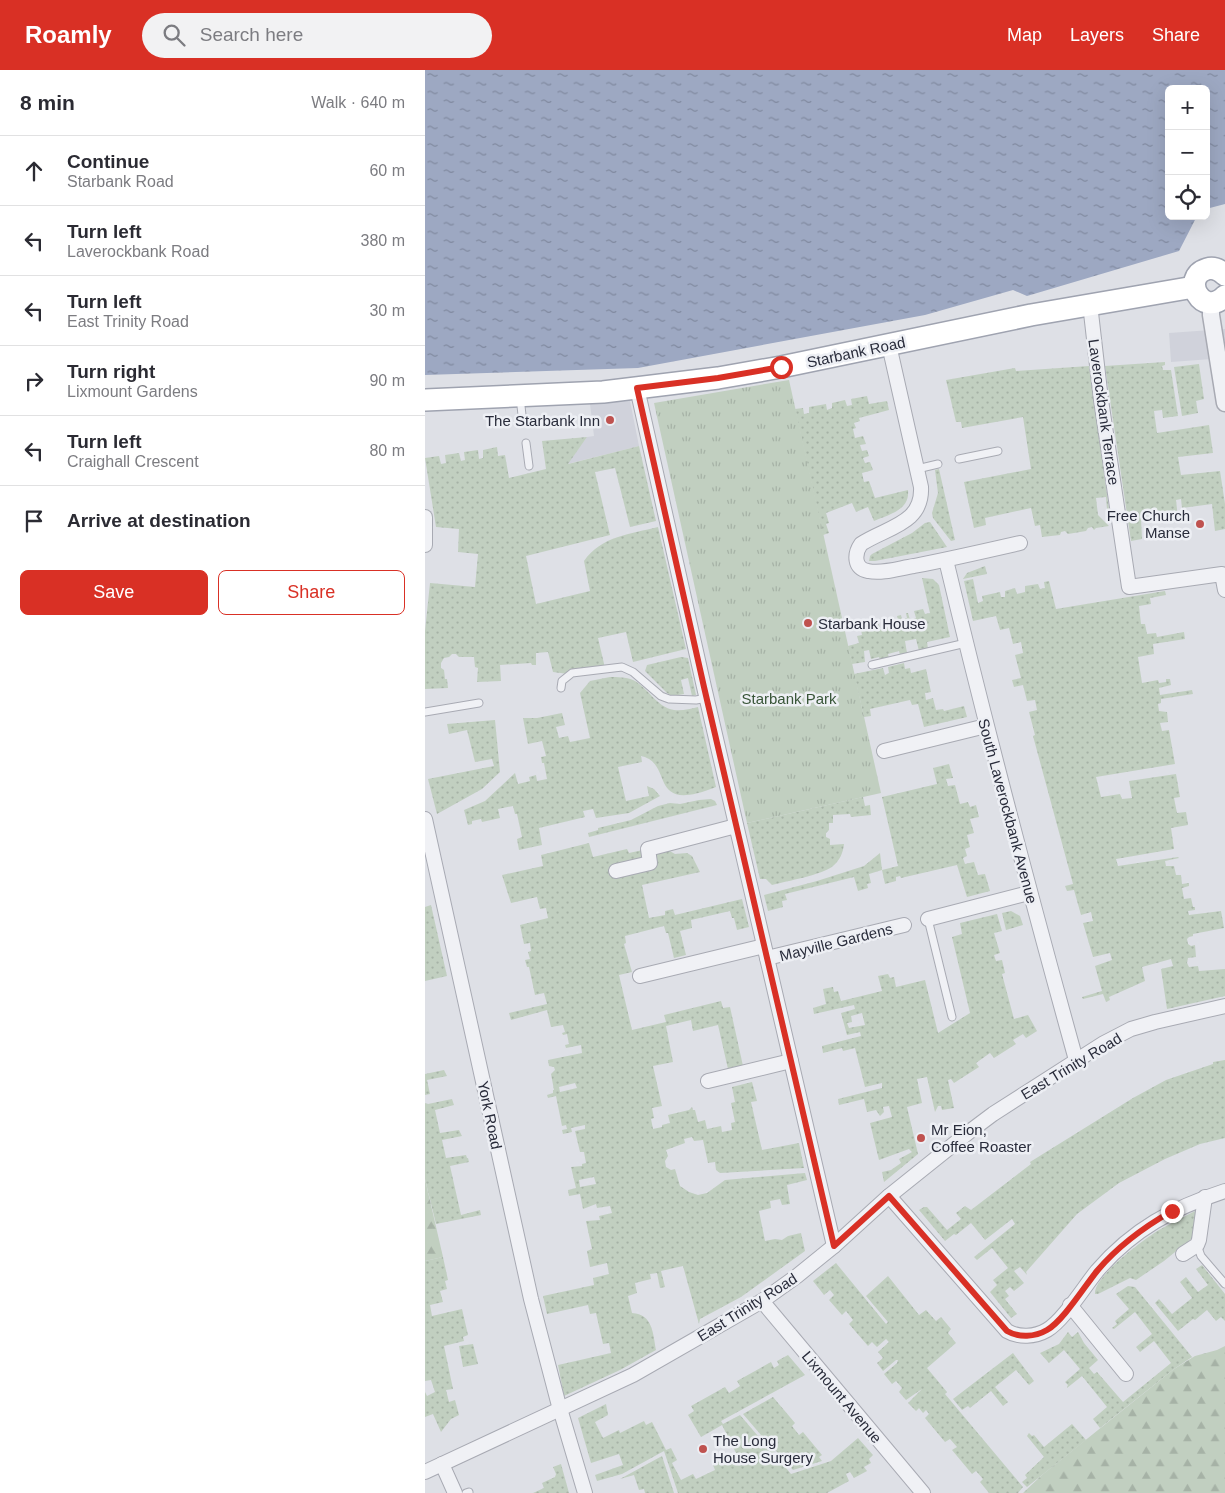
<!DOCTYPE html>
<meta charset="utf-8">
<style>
:root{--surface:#fff;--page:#f2f2f3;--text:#2b2b33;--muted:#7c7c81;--line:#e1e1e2;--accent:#d93025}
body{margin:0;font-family:Arial,sans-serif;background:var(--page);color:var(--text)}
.controls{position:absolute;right:15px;top:15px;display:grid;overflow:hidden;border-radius:8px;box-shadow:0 5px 20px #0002}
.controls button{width:45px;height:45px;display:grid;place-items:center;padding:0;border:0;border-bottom:1px solid var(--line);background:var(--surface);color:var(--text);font:25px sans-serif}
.stop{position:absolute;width:15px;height:15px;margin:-11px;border:4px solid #d93025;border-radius:50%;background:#fff}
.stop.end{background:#d93025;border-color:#fff;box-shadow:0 1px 5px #0008}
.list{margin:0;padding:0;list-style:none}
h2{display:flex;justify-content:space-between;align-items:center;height:65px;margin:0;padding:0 20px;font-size:21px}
h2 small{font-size:16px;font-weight:400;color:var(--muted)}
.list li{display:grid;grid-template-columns:32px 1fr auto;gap:15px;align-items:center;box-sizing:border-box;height:70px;padding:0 20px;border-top:1px solid var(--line)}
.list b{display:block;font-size:19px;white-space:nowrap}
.list p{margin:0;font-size:16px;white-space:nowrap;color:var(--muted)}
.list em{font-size:16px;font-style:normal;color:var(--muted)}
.actions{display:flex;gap:10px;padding:15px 20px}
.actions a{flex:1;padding:11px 0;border:1px solid var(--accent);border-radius:8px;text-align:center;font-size:18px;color:var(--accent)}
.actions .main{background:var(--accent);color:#fff}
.icon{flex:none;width:28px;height:28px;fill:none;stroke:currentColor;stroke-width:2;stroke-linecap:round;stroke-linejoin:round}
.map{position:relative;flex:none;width:800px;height:1423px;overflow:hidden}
header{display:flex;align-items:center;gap:30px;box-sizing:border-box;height:70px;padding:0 25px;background:var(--accent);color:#fff}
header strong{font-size:24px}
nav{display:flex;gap:28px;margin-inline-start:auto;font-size:18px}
.search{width:350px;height:45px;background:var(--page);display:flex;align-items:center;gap:12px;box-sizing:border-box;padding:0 18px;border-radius:28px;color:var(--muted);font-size:19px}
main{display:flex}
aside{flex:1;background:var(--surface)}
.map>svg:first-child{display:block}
</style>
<header>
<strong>Roamly</strong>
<div class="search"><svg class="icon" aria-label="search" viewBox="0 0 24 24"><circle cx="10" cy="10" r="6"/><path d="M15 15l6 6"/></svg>Search here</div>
<nav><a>Map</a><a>Layers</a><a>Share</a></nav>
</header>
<main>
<aside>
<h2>8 min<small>Walk · 640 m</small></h2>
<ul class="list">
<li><svg class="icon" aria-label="ahead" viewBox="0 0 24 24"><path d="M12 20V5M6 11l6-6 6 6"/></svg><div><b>Continue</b><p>Starbank Road</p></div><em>60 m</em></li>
<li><svg class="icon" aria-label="left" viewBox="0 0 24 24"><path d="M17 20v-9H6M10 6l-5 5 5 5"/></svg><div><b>Turn left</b><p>Laverockbank Road</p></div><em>380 m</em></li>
<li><svg class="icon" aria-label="left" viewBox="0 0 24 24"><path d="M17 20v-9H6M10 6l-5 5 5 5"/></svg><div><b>Turn left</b><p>East Trinity Road</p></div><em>30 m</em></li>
<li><svg class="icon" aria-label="right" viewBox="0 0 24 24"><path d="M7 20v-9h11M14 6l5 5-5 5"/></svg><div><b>Turn right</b><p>Lixmount Gardens</p></div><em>90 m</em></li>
<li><svg class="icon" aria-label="left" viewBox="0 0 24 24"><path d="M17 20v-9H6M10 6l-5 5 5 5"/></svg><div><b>Turn left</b><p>Craighall Crescent</p></div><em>80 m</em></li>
<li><svg class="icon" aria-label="arrive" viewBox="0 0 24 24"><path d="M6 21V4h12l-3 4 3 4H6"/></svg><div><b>Arrive at destination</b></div></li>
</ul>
<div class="actions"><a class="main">Save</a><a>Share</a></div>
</aside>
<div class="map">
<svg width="800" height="1423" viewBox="0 0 800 1423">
<defs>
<pattern id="grass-dots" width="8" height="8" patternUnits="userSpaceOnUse" patternTransform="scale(1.25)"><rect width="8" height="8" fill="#c1cfc0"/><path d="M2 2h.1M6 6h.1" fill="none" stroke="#a6b2a6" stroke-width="1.8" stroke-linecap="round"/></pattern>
<pattern id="forest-firs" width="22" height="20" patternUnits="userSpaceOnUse" patternTransform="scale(1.25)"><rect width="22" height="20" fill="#c1cfc0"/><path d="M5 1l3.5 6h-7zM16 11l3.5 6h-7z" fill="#a6b2a6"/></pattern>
<pattern id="park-tufts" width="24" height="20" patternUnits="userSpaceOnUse" patternTransform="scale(1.25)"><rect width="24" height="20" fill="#c1cfc0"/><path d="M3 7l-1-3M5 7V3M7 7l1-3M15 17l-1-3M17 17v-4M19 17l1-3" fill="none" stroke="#a6b2a6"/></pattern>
<pattern id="water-ripples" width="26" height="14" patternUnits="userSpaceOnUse" patternTransform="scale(1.25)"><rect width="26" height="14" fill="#9da8c2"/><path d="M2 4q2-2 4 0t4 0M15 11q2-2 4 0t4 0" fill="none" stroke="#80899f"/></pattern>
</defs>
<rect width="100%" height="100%" fill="#dee0e6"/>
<!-- built -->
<g fill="#d0d2db">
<polygon points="800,259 800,288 746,292 744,263"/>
<polygon points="205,331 214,376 142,394 162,367 169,366 165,334"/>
</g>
<!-- grass -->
<g fill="url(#grass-dots)" fill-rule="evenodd">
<polygon points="740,292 740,295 737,296 738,300 746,300 753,346 738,348 737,340 729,341 732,363 784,355 788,383 753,387 756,405 795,401 800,434 800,459 790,461 787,434 757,438 756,429 751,430 753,448 748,449 747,444 730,447 727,443 722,444 721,448 716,449 717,469 706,471 680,296"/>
<polygon points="774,294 779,329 771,331 773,343 757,346 749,297"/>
<polygon points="664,296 684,439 682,439 681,427 671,428 673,445 684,456 671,458 669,460 667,457 663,458 661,461 643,464 640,461 636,462 635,465 617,467 615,455 610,456 606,438 560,448 561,455 549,458 539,412 606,399 598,347 537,358 536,352 531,352 521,310 590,298 591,301"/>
<path d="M442,326L444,334L462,331L464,340L434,348L435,351L429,353L431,358L428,359L430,368L438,366L441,374L435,375L437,381L442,380L444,386L438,388L440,393L445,392L448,400L437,403L439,412L444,411L450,428L483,420C485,440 465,444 449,451L443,437L431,442L427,433L401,443L404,453L401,454L404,463L398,465L370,339L378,338L379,344L384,343V337L401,334L402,340L407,338V333L420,330L422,336L427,335L426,329Z"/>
<path d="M162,367L143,394L214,376L231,451L205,457L190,398L170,402L185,465L101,486L111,534L165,521L159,491C176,466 206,464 233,457L261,579L208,592L201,562L173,568L180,598L143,604L128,602L123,582L111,583V595H107L106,593L75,595L76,611L52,612L53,598L50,597L49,587H34L31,584H27L24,587L19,588L16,593V598L19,600L20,609H22L23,618L0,619V561L5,513L50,517L53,484L33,482L34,459L11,457L0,388L14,386L16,394L21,393L20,385L34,383L36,391L40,390L39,382L53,380L54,389L58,388V380L72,377L73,386L80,385L84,408L121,399L117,371Z"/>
<polygon points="514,399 530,470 526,471 508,448 507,443 513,423 510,400"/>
<polygon points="505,452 522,477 450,491 444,491 445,486 447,484 487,463 500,453"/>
<polygon points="560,496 562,504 538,509 542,503"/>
<polygon points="497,508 508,509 514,515 525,567 502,572 503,579 494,581 491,569 480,571 482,583 475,585 474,581 463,584 464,588 455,590 454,587 446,589 444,580 439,581 440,592 427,594 423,576 434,573 432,566 437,565 435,554 439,553 440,558 445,557 444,552 453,550 455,559 474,555 472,546 476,545 477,550 482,548 481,543 483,543 485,550 491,548 489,541 498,539 500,544 505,543"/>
<polygon points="548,509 553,533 558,531 557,526 575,522 576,527 580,527 580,521 590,518 592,524 600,522 600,516 613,514 615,519 620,518 619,512 624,511 631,539 740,521 741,525 725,528 726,534 714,536 716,554 720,554 722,564 731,563 732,567 759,562 760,569 728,574 729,584 713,587 717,613 733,610 734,613 741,612 741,609 745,609 746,615 734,618 735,625 767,620 768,624 736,629 736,633 733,634 734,641 742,642 743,652 735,653 737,661 744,660 750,694 671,707 676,727 695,724 697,729 707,728 704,711 751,704 755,727 749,728 752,743 761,742 763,755 746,758 749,779 691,789 693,796 753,787 754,788 740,791 741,796 749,796 751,805 756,805 757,814 764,813 764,816 757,818 759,829 766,828 768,837 770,837 770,840 763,841 764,845 796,841 799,858 768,864 768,866 764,867 762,869 763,874 766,876 770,875 771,887 763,888 762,893 764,897 773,896 774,901 800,899 800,926 742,939 736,899 748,896 746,889 717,897 720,911 684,927 685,930 681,932 678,924 658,929 657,927 677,921 670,896 687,890 685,883 668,887 658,853 668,851 666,842 656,845 649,820 642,821 640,816 648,814 608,666 610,665 604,642 612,640 610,630 602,631 598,615 589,617 587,610 596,608 590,585 598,583 596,572 588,574 584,558 575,560 571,546 548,551 539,511"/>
<polygon points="256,587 263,588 271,625 267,626 263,608 256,610 259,624 247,626 242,623 220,601 222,595"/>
<polygon points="479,593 480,599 485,598 486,603 501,599 506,622 500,623 501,630 508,628 511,640 518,639 519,641 539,636 542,647 499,657 493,634 487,635 485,630 445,639 446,646 439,647 429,604 458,598 460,605 464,603 463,597"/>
<path d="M185,607C192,607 201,607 208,610C224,618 231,637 249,640C257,641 265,639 273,637L291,717C221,745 250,693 216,686L217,692L193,697L201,731L224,726L222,716L229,719L235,726L204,743L171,748L168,739L158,741L160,747L114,758L117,775L94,780L92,769L97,767L92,744H90L88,736L73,739L75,748L57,752L56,749L47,751V754L43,755L39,740L60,731L90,703L93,714L105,711L104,707L111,705L112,711L122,709L119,693H117L116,687L121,686L117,671L103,674L98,648H112L137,643L140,655L131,657L134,668L143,666L145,672L165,668L155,623L165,611Z"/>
<polygon points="70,650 75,702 57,719 12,744 3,709 69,696 67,689 50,692 42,660 24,664 22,654"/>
<polygon points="524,694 528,708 521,709 523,716 530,715 535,734 543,732 545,737 551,735 554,747 545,749 549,763 542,765 545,777 540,779 542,786 538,788 540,794 549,792 553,805 560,804 565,821 542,827 532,795 476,808 475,806 471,807 471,811 460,814 457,800 444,804 446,813 442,814 443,818 433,821 429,807 360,824 362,830 357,831 358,837 343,841 339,825 392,811 439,796 455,783 457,800 473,796 457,727 512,714 508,698"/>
<path d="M438,727L440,736L445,735L446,745L426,747L425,744L408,745V753H404V760L401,763V767L405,769V775L419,774C418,783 415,790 408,796C397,805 362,811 347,815L341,809H335L322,753Z"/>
<polygon points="286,729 290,731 292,735 164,767 163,763 173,760 173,758 206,750 233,736 245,733 255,734 274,730"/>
<path d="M164,773L168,787L202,779L204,783L236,776L250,784L262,783L267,786L275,802L217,815L224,848L240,845V841L248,839L250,845L317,829L324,857L312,860L309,848H307L305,841L266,850L267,858L255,861L261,885L249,888L243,863H241L239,856L200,866L201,873L199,874L207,902L194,905L207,960L241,952L239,945L296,931L298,938L305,937L318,996L303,999L293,955L268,961L266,950L241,956L248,992L228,996L237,1036L227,1038L229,1048L226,1049L228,1059L237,1057V1055L245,1053L243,1045L264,1040L267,1037L268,1040H270L273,1052L280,1050L282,1059L296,1056L297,1062L307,1060L306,1053L310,1052L306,1033L310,1032L307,1017L327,1012L332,1031L326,1032L337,1080L374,1073L379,1098L295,1103L291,1100L290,1092L283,1093L278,1070L269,1071L267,1067L259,1069L260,1073L241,1080L243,1086L240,1091L241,1097L246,1100L250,1099L255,1116L264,1122L273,1125L282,1123L300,1110L380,1103L382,1110L362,1115L365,1134L357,1135L355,1129L345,1131L346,1138L334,1141L340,1171L350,1169L357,1170L363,1166L376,1163L380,1181L316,1227L275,1249L274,1254L258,1196L236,1201L240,1217L235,1218L232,1203L225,1204L226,1209L210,1213L212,1223L203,1226L207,1243C228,1244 228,1264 231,1280L195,1300L139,1326L133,1295L186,1283L184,1273L178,1274L171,1243L165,1244L163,1235L122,1244L118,1226L169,1215L168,1208L184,1204L182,1193L165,1197L162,1181L167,1179L161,1151L175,1150L174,1146L187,1143L185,1136L172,1138L171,1134L158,1139L155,1124L144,1126L143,1120L151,1118L146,1097L157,1096V1094L161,1093L159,1082H155L150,1061L160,1059V1055L146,1058L147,1062L138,1064L137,1060L142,1059L141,1055L137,1056L131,1026L123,1028L122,1025L128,1023V1020H129L126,1004L130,1000L129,997L124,996L123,990L157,983L156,975L141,978L140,975L144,974L142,964L138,965L137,963L140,962L138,955L126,957L122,940L86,950L84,943L122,934L119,923L110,925L104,897H102L100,890L105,889L103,882L106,881L105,873L99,874L95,855L123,848L121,838L115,839L112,827L86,833L77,805L118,796L116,785ZM150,1013L152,1018L135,1022L134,1017ZM169,1107L171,1114L155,1117L154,1110Z"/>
<polygon points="6,835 22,906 0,911 0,837"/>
<polygon points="586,841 595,846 598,855 581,860 577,843"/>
<path d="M572,844L577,861L569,863L575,883L569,885L571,891L577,890L580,903L577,904L589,949L603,945L612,961L601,968L598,964L588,970L591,974L569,988L565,983L551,993L554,997L529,1013L526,1009L523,1010L529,1038L517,1040L516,1036H513L510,1042L502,1007L492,1009L497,1033L482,1037L493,1084L459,1112L457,1102L466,1100L476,1093L474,1089L487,1082L484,1079L454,1090L445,1053L467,1047L464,1036L458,1037L459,1042L455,1046L451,1040L442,1042L439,1029L414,1035L413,1029L457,1018V1013L440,1017L430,978L418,981L417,978L398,983L397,976L436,966L435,962L422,965L416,943L430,939L429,935L389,944L388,938L401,934L398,919L408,917L409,922L413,921L416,931L457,921L453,906L463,904L465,908L469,907L471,917L500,910L513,963L545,943L527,867L537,864L535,853ZM437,943L440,955L424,958L422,953L427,952L426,946Z"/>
<polygon points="800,990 800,1068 775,1074 740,1089 694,1113 652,1144 601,1202 602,1205 595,1197 589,1201 599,1213 589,1221 585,1217 580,1221 584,1226 580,1229 592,1244 586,1248 565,1222 572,1215 568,1210 583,1198 567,1178 552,1190 549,1187 590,1154 587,1149 560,1170 546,1153 531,1165 529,1164 520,1171 494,1140 499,1137 502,1137 522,1160 536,1149 531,1143 540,1136 546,1140 606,1094 605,1092 708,1028 741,1010 788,994 788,992"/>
<polygon points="19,1000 22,1006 2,1010 5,1024 0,1025 0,1004"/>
<polygon points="27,1029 29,1035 10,1040 15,1063 34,1060 37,1066 17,1070 21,1088 41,1085 42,1088 43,1088 44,1092 25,1096 36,1145 55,1140 56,1145 11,1154 0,1109 0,1033 3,1034"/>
<path d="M772,1140L771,1165L739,1191L711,1210L705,1208L673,1224H670C668,1207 719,1169 734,1160C746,1153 759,1147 772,1140Z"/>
<polygon points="18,1187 23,1210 20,1211 22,1219 15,1221 18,1232 5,1235 7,1246 37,1239 43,1265 38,1267 39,1271 19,1276 28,1319 21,1320 24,1332 30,1330 34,1345 26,1349 16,1362 8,1344 0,1347 0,1322 2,1326 10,1322 6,1310 0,1311 0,1191"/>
<polygon points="411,1193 461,1254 463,1252 441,1226 463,1206 494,1245 501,1240 511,1251 516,1247 526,1259 523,1263 531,1273 502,1298 522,1322 520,1324 598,1417 593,1423 564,1423 555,1412 558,1409 551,1401 547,1404 527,1380 532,1377 525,1369 520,1372 500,1348 504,1344 501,1340 498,1343 494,1338 491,1341 483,1333 497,1319 481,1330 474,1322 477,1318 471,1311 467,1314 459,1304 472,1293 473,1290 471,1290 458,1301 452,1293 458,1288 453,1282 464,1272 461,1269 452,1277 447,1272 443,1276 424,1254 428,1250 421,1241 417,1245 404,1230 409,1225 405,1220 399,1225 388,1211"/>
<polygon points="777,1195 800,1224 800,1251 796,1247 791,1251 782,1240 770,1250 768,1249 753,1261 730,1233 734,1229 747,1244 767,1228 755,1212 761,1207 773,1222 783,1215 771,1199"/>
<polygon points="703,1216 710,1217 767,1287 749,1299 675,1358 668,1349 682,1337 657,1306 642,1318 642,1317 643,1315 640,1312 655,1299 639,1280 624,1293 615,1283 634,1274 643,1262 647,1267 653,1262 659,1273 673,1290 664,1298 669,1304 672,1302 698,1332 746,1293 729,1271 715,1282 711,1277 727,1264 710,1242 689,1259 687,1258 692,1254 690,1251 704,1239 691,1224"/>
<polygon points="48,1274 53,1294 38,1297 34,1276"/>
<polygon points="588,1283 609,1311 604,1315 591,1300 570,1317 583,1332 578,1336 566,1321 545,1338 543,1336 537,1340 528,1329"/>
<polygon points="363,1285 380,1305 296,1351 298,1354 315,1345 333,1366 336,1365 318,1344 348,1327 370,1353 367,1356 374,1365 378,1362 397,1385 394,1387 397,1391 368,1400 351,1381 348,1382 366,1404 406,1391 433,1368 448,1385 444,1389 446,1393 439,1397 442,1401 429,1408 425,1402 421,1404 424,1411 402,1423 253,1423 239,1381 197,1404 172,1411 170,1405 198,1395 194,1384 166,1393 153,1348 181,1334 183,1345 170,1352 178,1368 194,1360 195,1363 219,1351 221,1355 227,1352 241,1380 246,1378 252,1390 247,1393 256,1410 268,1404 271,1409 290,1400 288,1395 301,1388 302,1390 312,1385 297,1355 276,1367 263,1345 269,1341 266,1336 300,1317 304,1323 315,1316 312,1311 346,1292 349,1298 354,1295 352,1291"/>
<polygon points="647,1354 661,1370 602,1417 597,1412 602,1408 600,1405 619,1387 602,1366 604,1363 607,1366 609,1365 619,1377"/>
<polygon points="237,1386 249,1423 220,1423 219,1419 214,1420 209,1405 195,1409"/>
<polygon points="136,1394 144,1423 108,1423 119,1418 117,1413 130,1407 131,1404 128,1397"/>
</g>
<!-- forest -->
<g fill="url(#forest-firs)">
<polygon points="0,1109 18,1187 0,1191"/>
<polygon points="800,1276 800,1423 598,1423 617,1405 749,1299 770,1286 792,1280"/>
</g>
<!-- park -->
<polygon fill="url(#park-tufts)" points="364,310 456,723 322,753 229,333"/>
<!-- water -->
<polygon fill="url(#water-ripples)" points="0,0 800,0 800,134 781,139 781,19 744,19 744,146 772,146 754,181 602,226 588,220 500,245 213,298 0,305"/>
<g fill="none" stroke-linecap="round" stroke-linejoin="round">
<defs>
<g id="service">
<polyline points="95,327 97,345"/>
<polyline points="101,373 104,396"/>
<polyline points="534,389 573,381"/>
<polyline points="492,399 513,394"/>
<polyline points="447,595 541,573"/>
<polyline points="136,618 137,611 147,603 197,597 208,602 236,626 244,629 271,630 282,628"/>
<polyline points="0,642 54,633"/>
<polyline points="503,849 527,947"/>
<polyline points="772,1175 776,1186 800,1214"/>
<polyline points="41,1423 44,1422"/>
</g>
<g id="minor">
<polyline points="665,234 676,330 704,517 797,504 800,520"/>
<path d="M464,275L496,417C498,454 462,457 436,474C429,484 429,499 443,501C458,504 475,498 489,496C525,489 560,481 595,473"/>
<polyline points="212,318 279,617 409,1176"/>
<polyline points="0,447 0,475"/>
<path d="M521,490C561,657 605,824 651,990"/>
<polyline points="459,681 561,656"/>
<polyline points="0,749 106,1229 133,1332 160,1423"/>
<polyline points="191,801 225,793 223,779 311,756"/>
<polyline points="503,849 604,823"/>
<polyline points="342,888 479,855"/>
<polyline points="215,906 339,876"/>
<polyline points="283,1011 366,991"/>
<path d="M464,1126L582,1261C594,1268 610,1267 622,1260C638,1251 659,1217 672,1201C708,1159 748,1138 800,1121"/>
<polyline points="758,1184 772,1175 774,1170 780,1127"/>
<polyline points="337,1231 498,1423"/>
<polyline points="645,1235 701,1304"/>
<polyline points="17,1394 30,1423"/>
<polyline points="0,1402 208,1305 337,1231 372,1206 409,1176 464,1126 544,1062 568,1044 679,973 706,959 730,952 800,936"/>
</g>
<polyline id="tertiary" points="786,233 786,245 800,333"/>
<g id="primary">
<path d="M800,205C795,200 789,197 782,199C755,207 777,249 800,226"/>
<polyline points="0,330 178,322 293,308 356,297 606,245 769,217"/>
</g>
</defs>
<!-- service casing -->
<use href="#service" stroke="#a8aab3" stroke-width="9"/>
<!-- minor casing -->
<use href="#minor" stroke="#a8aab3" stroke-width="16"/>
<!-- tertiary casing -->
<use href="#tertiary" stroke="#a8aab3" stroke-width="19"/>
<!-- primary casing -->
<use href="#primary" stroke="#9fa3b0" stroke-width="24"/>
<!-- service -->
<use href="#service" stroke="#f0f1f5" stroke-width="7"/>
<!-- minor -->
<use href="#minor" stroke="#f0f1f5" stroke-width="14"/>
<!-- tertiary -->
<use href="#tertiary" stroke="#f0f1f5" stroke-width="16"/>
<!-- primary -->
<use href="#primary" stroke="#fff" stroke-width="21"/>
</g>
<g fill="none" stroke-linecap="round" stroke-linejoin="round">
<!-- route -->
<path stroke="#d93025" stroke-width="6" d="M356,297L293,308L212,318L279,617L409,1176L464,1126L582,1261C594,1268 610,1267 622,1260C638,1251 659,1217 672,1201C693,1176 719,1157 747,1141"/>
</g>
<!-- markers -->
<g fill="#bf524f" stroke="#edeff4" stroke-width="2">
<circle cx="185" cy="350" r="5"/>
<circle cx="775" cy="454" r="5"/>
<circle cx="383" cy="553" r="5"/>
<circle cx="496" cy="1068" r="5"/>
<circle cx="278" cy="1379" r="5"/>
</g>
<g text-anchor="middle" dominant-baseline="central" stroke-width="5" stroke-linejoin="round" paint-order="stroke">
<!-- street labels -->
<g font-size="15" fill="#292c3b" stroke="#edeff4">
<text transform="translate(431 282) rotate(-12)">Starbank Road</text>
<text transform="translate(679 342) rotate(82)">Laverockbank Terrace</text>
<text transform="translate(583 741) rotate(75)">South Laverockbank Avenue</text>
<text transform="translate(411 872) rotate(-14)">Mayville Gardens</text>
<text transform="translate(646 996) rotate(-31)">East Trinity Road</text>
<text transform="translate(65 1045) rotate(78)">York Road</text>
<text transform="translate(322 1237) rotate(-32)">East Trinity Road</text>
<text transform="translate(417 1327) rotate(50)">Lixmount Avenue</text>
</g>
<!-- poi labels -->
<g font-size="15" fill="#292c3b" stroke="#edeff4" text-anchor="start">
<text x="175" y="350" text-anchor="end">The Starbank Inn</text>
<text x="765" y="445" text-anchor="end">Free Church<tspan x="765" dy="17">Manse</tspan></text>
<text x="393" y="553">Starbank House</text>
<text x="506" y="1059">Mr Eion,<tspan x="506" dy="17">Coffee Roaster</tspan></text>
<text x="288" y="1370">The Long<tspan x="288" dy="17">House Surgery</tspan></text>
</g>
<!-- park labels -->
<g font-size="15" fill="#385538" stroke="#edeff4">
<text x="364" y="628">Starbank Park</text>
</g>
</g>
</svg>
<div class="controls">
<button>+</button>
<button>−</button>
<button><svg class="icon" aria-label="locate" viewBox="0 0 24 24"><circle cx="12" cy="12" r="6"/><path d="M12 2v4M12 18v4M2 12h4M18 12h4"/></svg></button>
</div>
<div class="stop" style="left:356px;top:297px"></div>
<div class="stop end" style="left:747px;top:1141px"></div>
</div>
</main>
